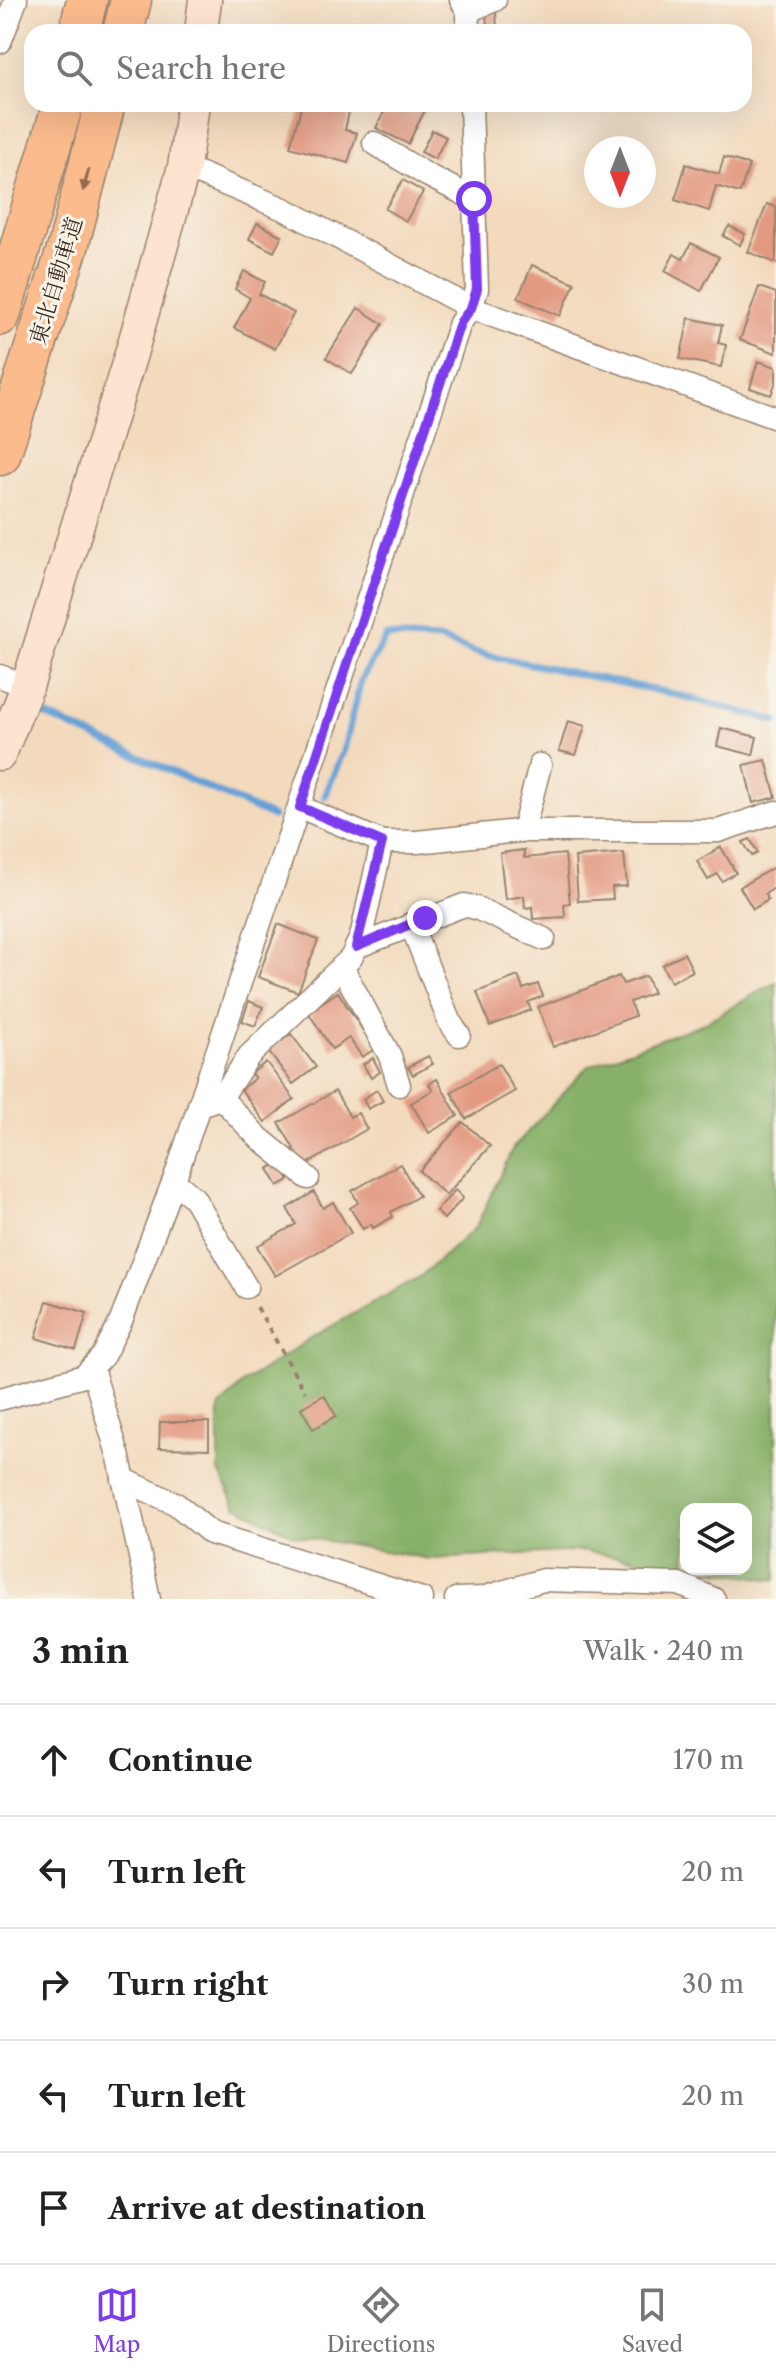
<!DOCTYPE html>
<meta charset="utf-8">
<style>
:root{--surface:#fff;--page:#f2f2f2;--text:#222;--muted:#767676;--line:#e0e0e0;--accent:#7c3aed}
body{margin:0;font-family:"Libre Caslon Text","Noto Serif JP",serif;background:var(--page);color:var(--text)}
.controls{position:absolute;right:24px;bottom:24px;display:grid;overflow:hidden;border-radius:16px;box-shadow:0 8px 32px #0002}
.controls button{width:72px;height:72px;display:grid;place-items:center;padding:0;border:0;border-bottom:2px solid var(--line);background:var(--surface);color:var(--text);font:40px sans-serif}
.compass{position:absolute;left:584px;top:136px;width:72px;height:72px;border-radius:50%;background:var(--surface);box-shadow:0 8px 32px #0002;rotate:180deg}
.stop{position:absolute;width:24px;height:24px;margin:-18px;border:6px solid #7c3aed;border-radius:50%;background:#fff}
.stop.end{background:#7c3aed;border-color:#fff;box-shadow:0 2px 8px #0008}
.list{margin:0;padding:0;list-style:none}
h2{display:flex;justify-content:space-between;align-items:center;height:104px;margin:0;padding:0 32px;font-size:34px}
h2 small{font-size:26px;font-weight:400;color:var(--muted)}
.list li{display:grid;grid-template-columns:52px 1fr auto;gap:24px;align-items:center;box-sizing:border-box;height:112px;padding:0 32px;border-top:2px solid var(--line)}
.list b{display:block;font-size:30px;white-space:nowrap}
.list em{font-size:26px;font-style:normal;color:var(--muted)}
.icon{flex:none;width:44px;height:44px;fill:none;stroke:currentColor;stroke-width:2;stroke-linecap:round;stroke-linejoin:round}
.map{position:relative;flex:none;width:776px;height:1599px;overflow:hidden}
.search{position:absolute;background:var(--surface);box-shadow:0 8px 32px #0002;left:24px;right:24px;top:24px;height:88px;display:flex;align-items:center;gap:20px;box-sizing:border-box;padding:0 28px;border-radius:24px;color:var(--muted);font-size:30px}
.sheet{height:664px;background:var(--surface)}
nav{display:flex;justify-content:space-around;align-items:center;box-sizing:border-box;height:112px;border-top:2px solid var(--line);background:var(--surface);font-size:22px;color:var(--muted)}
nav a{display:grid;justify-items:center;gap:4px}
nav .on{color:var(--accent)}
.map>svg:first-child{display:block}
</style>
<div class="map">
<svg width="776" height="1599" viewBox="0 0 776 1599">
<rect width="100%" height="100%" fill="#f7f3e8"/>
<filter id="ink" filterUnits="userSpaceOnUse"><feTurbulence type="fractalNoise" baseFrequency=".0125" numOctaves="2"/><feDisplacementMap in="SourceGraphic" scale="16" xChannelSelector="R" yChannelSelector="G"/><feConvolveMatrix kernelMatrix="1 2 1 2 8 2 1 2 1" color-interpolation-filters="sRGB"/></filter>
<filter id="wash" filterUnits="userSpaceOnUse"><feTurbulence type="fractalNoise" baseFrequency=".006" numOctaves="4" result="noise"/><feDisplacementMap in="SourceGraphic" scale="32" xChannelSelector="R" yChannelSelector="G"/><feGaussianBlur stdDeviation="1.8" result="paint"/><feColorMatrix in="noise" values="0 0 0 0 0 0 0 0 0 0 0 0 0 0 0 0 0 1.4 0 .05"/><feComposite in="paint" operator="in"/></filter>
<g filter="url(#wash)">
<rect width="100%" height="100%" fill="#f3dabd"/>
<!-- forest -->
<polygon fill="#87b168" stroke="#616e43" stroke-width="2" points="776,982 776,1580 704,1569 746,1569 746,1509 686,1509 686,1566 580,1551 430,1559 293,1535 236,1506 219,1472 219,1408 242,1384 314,1336 421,1276 476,1227 513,1148 588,1066 702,1024"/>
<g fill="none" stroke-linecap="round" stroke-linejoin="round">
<!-- stream -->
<g stroke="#66a0d5" stroke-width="7">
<polyline points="43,714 273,817"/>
<polyline points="325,796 344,749 361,680 387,636 439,639 478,653 674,694 776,721"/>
</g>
</g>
<g id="blocks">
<!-- building -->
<g fill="#e39981">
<polygon points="496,9 497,32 487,32 486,10"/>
<polygon points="302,104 319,104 349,112 345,130 357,133 348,163 290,147"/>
<polygon points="388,104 428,104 408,144 376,128"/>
<polygon points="432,130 446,137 435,159 421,152"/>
<polygon points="724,157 749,165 740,193 716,186 709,211 675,200 686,164 719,174"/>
<polygon points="403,180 423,192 406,221 385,209"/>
<polygon points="767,204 776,207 776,263 748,252"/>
<polygon points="257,223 282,236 274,252 249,239"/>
<polygon points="729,226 745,234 740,245 723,236"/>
<polygon points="691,243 719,257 701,291 665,271 674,254 683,259"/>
<polygon points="532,265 575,283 560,316 518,298"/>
<polygon points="244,271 265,282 259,294 294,313 275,349 234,328 250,298 235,289"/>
<polygon points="759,287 776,293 776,353 740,340"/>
<polygon points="358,308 383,324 352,374 326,358"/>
<polygon points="689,318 722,325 718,343 726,345 721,367 680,359"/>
<polygon points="758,361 776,367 776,381 771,395 750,388"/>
<polygon points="568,721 585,726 576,755 559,751"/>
<polygon points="721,728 757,737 753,755 717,746"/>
<polygon points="766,760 776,797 753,803 744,765"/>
<polygon points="750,839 758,853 752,856 743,842"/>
<polygon points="721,847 736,873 722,881 717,874 708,880 697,861"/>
<polygon points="524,850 524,858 565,854 570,903 564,904 565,917 533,919 532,907 525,908 524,896 505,899 500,853"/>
<polygon points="624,853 627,886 612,887 613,899 578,901 575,857"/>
<polygon points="776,866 776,887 765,894 768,900 753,909 740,887"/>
<polygon points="278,924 318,940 298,992 258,977"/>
<polygon points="684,953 693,971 671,982 662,965"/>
<polygon points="518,976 523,989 538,984 543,996 528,1002 531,1010 490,1026 477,992"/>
<polygon points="619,976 623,984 646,976 653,993 630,1002 635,1016 553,1047 538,1007"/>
<polygon points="338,992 375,1049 362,1057 349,1038 332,1049 308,1012"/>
<polygon points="249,1001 263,1007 255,1026 242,1021"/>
<polygon points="291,1034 316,1067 293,1084 268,1051"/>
<polygon points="428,1056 433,1064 413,1075 408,1067"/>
<polygon points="373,1058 380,1072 371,1078 363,1064"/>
<polygon points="266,1062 294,1099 265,1122 241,1090 255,1078 251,1074"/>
<polygon points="499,1064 515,1091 466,1119 451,1092"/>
<polygon points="437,1079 458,1116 429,1133 411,1103 433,1090 429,1084"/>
<polygon points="377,1090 383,1101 368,1109 363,1099"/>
<polygon points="335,1091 350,1117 358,1113 367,1129 304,1166 279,1123"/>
<polygon points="463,1122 490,1146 446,1195 419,1171"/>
<polygon points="279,1163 289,1180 278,1186 268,1169"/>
<polygon points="400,1164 419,1196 391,1212 393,1217 373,1228 371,1224 363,1229 350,1208 358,1203 352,1191"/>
<polygon points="455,1190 463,1198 444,1219 436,1211"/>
<polygon points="314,1192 323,1208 333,1202 351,1233 275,1276 257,1246 296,1224 287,1208"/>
<polygon points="47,1301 87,1313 76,1350 36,1338"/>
<polygon points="324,1395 336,1416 313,1429 301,1408"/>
<polygon points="160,1422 209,1422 209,1449 159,1448"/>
</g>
</g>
</g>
<g filter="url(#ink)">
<use href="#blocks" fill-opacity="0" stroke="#97826e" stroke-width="2"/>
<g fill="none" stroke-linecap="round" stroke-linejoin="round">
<defs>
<g id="street">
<polyline points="461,0 468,11 468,32"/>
<polyline points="468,11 495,0"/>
<polyline points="0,42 16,0"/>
<polyline points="374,143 427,175 474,199"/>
<polyline points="184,167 286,210 471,308 776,418"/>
<polyline points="0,676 27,687"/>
<polyline points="300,807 382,842 417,842 518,831 718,831 776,812"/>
<polyline points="523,831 540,765"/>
<polyline points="411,924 449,1021 459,1035"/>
<polyline points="356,947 464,905 476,908 544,939"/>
<polyline points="342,967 390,1056 399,1085"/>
<polyline points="221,1098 259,1138 308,1178"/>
<polyline points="199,1105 221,1098 249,1056 351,958 361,937 382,842"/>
<polyline points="174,1181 194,1198 246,1287"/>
<polyline points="92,1368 119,1458 149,1599"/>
<polyline points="0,1399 84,1376 103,1356 121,1321 178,1169 460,323 471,308 477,289 471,104"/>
<polyline points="123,1479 176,1504 211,1533 422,1599"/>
<polyline points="456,1599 482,1598 543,1580 679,1584 714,1599"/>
</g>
<g id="secondary">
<polyline points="201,32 205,0"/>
<polyline points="0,754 27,687 131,354 184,167 193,104"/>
</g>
<g id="highway">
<polyline points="79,32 87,0"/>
<polyline points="123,32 131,0"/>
<polyline points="0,315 63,104"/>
<polyline points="0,455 68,247 105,104"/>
</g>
</defs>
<!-- street casing -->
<use href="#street" stroke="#97826e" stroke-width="25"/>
<!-- secondary casing -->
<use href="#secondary" stroke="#97826e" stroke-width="35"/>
<!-- highway casing -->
<use href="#highway" stroke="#97826e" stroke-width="43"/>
<!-- path -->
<polyline stroke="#97826e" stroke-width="4" stroke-dasharray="6 6" stroke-linecap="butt" points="257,1307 305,1392"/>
<!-- street -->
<use href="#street" stroke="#fff" stroke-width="22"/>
<!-- secondary -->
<use href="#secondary" stroke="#fde4d1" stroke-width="32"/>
<!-- highway -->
<use href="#highway" stroke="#fbbb8d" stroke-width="40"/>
</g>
<!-- one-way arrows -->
<defs><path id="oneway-solid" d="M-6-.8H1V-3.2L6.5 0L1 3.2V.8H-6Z" transform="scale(2)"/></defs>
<use fill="#916b50" href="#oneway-solid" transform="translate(86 180) rotate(105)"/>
</g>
<g fill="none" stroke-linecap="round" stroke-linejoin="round" filter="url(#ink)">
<!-- route -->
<polyline stroke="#7c3aed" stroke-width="10" points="425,918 356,947 382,842 300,807 460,323 471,308 477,289 474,199"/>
</g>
<g text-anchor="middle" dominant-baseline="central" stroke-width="6" stroke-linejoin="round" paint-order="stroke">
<!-- street labels -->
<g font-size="22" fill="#3b2a1e" stroke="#f7f3e8">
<text transform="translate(56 281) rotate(-73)">東北自動車道</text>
</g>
</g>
</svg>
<div class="controls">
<button><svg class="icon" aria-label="layers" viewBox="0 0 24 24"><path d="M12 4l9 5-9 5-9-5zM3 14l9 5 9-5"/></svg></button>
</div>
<svg class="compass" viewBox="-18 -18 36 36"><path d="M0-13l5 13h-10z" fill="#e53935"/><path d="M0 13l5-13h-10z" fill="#767676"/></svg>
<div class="stop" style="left:474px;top:199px"></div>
<div class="stop end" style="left:425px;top:918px"></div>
<div class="search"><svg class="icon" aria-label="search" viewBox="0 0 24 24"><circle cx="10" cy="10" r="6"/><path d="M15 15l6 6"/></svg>Search here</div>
</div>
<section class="sheet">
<h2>3 min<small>Walk · 240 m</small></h2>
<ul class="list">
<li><svg class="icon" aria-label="ahead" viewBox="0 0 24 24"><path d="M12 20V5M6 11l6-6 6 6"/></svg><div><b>Continue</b></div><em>170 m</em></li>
<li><svg class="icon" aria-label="left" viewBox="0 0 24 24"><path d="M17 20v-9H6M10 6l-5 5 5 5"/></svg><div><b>Turn left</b></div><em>20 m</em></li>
<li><svg class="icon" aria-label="right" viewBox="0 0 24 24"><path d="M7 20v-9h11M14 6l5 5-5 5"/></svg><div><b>Turn right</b></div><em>30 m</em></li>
<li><svg class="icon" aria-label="left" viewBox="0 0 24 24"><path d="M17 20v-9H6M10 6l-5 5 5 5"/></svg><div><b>Turn left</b></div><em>20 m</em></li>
<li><svg class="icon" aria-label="arrive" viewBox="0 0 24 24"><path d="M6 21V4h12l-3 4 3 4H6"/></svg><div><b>Arrive at destination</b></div></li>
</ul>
</section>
<nav>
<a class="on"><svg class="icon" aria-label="map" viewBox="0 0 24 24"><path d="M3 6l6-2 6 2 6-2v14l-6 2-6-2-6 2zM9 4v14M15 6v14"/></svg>Map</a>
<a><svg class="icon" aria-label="directions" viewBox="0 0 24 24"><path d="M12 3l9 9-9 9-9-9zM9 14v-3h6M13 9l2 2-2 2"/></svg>Directions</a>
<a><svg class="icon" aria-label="saved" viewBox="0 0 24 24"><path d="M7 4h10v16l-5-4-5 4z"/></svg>Saved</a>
</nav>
